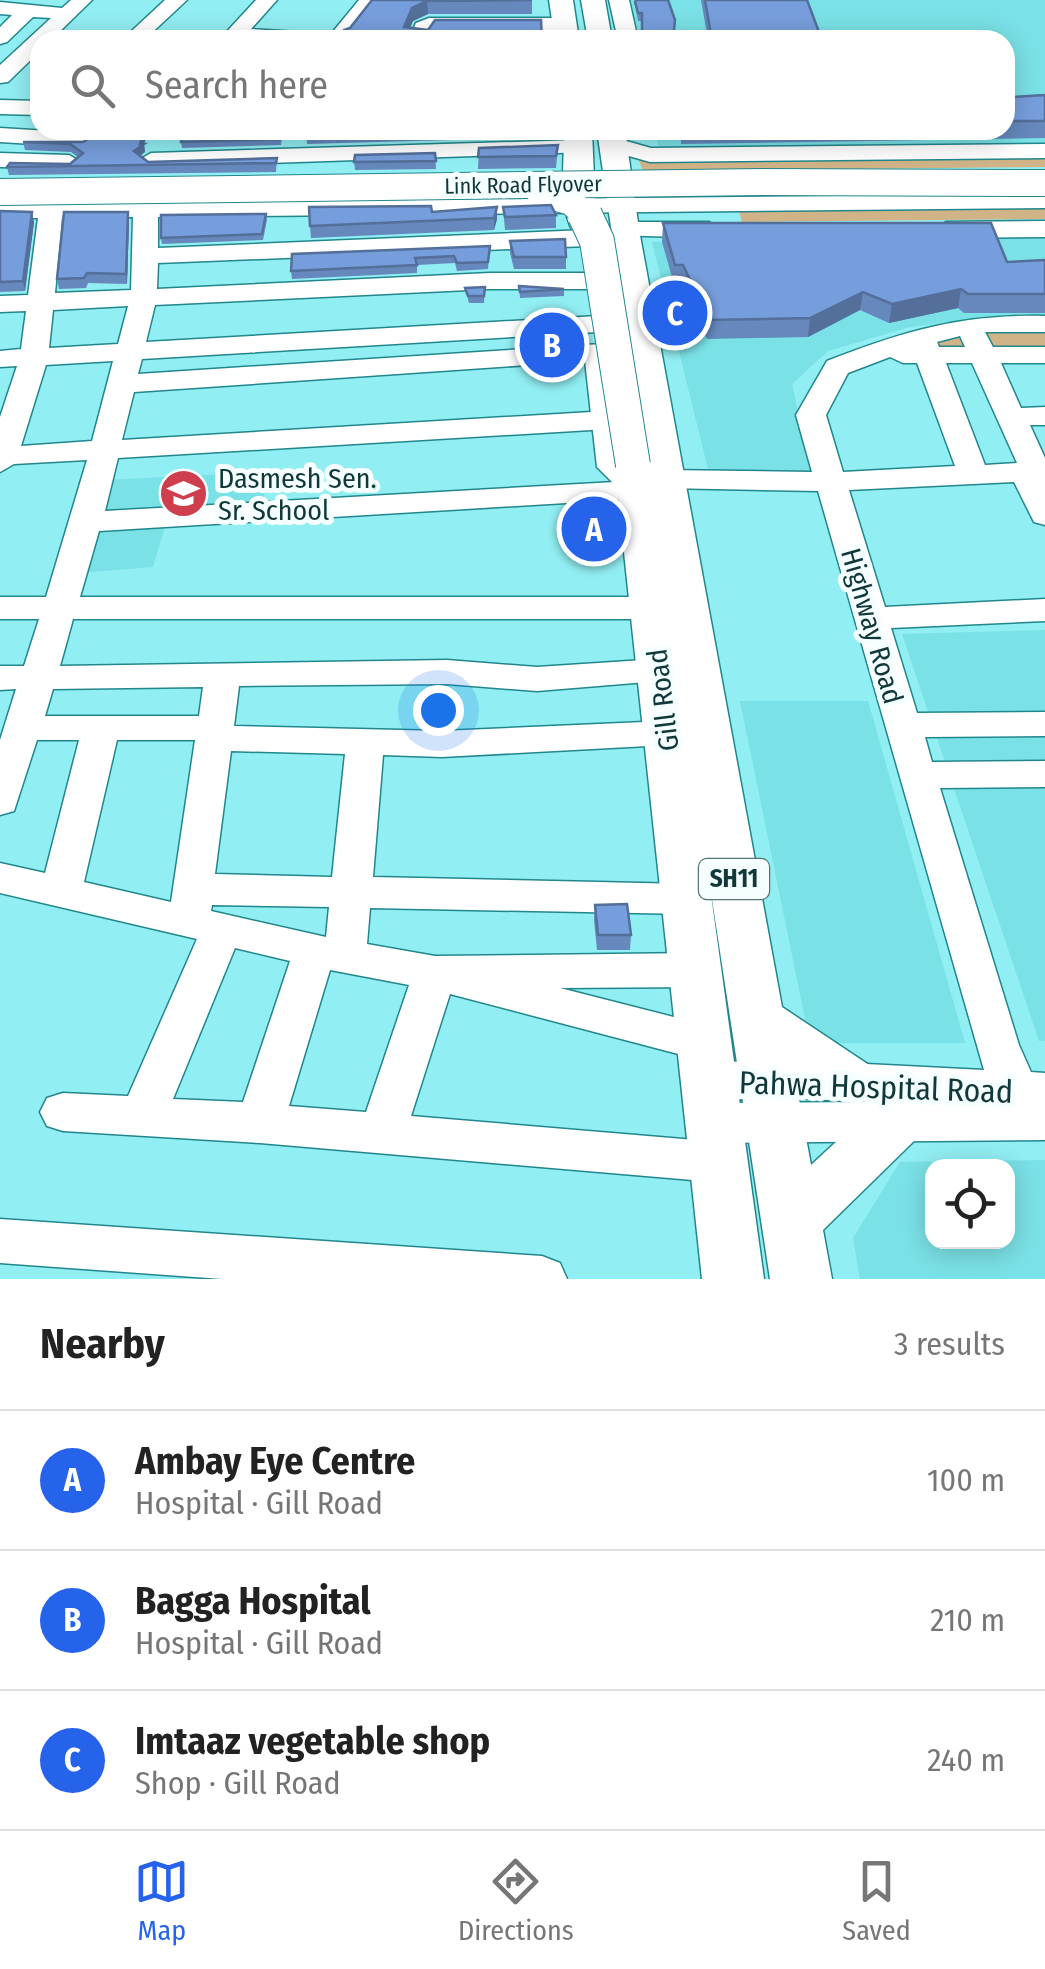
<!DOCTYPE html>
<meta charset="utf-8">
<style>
:root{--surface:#fff;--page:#f2f2f2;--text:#222;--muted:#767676;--line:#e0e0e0;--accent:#2563eb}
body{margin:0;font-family:"Fira Sans Condensed",sans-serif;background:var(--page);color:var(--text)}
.controls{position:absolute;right:30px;bottom:30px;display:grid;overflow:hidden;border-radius:20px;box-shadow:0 5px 25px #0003}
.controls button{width:90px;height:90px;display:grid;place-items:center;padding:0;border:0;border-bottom:2px solid var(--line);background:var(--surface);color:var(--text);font:50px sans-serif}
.you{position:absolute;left:438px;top:710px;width:35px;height:35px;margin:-25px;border:8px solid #fff;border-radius:50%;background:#1a73e8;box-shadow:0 0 0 15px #1a73e833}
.badge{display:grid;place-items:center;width:65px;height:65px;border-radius:50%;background:var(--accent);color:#fff;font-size:32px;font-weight:700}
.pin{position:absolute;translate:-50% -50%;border:5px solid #fff;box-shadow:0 2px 10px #0006}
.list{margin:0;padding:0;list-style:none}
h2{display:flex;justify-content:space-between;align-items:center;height:130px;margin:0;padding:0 40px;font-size:42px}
h2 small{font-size:32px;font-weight:400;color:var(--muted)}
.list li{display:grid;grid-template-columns:65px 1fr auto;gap:30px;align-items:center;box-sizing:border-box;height:140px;padding:0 40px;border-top:2px solid var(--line)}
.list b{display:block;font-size:38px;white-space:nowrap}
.list p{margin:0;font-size:32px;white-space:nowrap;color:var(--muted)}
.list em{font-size:32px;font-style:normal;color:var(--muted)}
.icon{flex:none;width:55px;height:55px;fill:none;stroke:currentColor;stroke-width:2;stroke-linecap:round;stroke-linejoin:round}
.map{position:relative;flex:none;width:1045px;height:1279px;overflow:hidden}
.search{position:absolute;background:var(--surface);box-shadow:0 5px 25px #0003;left:30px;right:30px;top:30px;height:110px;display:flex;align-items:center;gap:25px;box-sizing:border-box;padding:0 35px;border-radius:30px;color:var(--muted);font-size:38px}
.sheet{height:550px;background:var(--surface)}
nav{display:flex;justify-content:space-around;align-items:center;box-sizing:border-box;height:140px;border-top:2px solid var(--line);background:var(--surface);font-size:28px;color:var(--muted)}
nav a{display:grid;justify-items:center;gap:5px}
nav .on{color:var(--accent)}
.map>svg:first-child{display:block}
</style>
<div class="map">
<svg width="1045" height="1279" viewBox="0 0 1045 1279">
<rect width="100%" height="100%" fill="#91eef2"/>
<!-- built -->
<g fill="#7ae1e6" fill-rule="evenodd">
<polygon points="623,0 1045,0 1045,145 659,149 655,130 1005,130 1005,40 633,40"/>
<polygon points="1045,237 1045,318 981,318 910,327 828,351 792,384 812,478 710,477 652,242"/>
<polygon points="267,472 263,508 96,517 105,480"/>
<polygon points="166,523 153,567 75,573 90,529"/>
<polygon points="1045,630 1045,1041 1039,1041 902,634"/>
<polygon points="740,701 868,701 965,1043 810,1043"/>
<path d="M1045,1160V1279H860L853,1238L900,1162ZM932,1166H1008V1242H932Z"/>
</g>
<!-- green -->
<g fill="#d0b488">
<polygon points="1045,155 1045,167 643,171 639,161"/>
<polygon points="1045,201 1045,219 742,222 737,204"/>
<polygon points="987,329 1045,329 1045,350 932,350 937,341"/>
</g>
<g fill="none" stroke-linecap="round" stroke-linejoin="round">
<defs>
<g id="minor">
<polygon points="71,0 92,0 51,40 40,40 40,51 8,82 0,83 0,65 51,18 33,17 7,42 0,44 0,27 12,15 0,14 0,2 62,8"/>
<polygon points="165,0 187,0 144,40 122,40"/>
<polygon points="256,0 277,0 251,29 331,34 359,0 379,0 348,40 219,40"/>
<polygon points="609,0 629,0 638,40 618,40"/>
<polygon points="429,18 565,18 575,24 565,30 433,30 428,40 408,40 416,23"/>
<polygon points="0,100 40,101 40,115 0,114"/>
<polygon points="0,128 82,133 93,140 82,147 0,142"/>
<polygon points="612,137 651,148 1045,144 1045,158 650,162 604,149 600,144 604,139"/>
<polygon points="579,140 591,147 587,152 151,167 139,160 151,153"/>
<polygon points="0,153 69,155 81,162 69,169 0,167"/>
<path d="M1045,194V208L158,217V248L587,230L600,238L587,246L158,263L157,289L490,273H591L604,281L591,289H490L155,305L146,342L598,316L612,324L598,332L142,359L138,374L601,344L615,352L601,360L134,392L122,440L608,411L618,414L623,420L618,426L608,429L118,458L105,511L633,481L644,483L649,490L644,497L633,499L99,531L80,597H652L664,601L669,608L664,615L652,619H73L60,666L447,660L537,667L659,659L672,662L677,670L672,678L659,681L537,691L447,684L239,686L234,726L442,731L667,721L680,724L686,733L680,742L667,745L442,757L383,755L373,877L687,884L702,888L708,899L702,910L687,914L370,908L367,944L435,956L696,953L711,958L718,970L711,982L696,987L560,988L705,1025L721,1030L727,1043L721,1056L705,1061L450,994L411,1116L707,1141L695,1137L689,1123L695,1109L712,1103L870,1102L768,1097L707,1102L691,1096L684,1083L691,1070L707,1064L768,1059L984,1070L818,491L663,488L652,486L647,479L652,472L663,470L812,472L796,415L827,361C904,331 962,314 1045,316V332H985L993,347H1045V363H1001L1021,408L1045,407V425H1030L1045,458V525L1034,522L1014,482L849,490L885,607L1045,599V621L891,628L917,713L1045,712V736L925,737L932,762L1045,761V787L940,788L1019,1045L1031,1072L1045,1073V1140L719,1143L733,1148L740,1162L733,1176L716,1182L260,1143L63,1131L47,1126L40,1112L47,1098L63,1093L128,1096L197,939L0,893V863L45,873L79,740H37L14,811L0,815V740L16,689L0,690V666H24L39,619H0V597H46L87,460L14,464L0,472V417L17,366L0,367V351L21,349L26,311L0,312V296L28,295L38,218H0V204ZM133,217L131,290L55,293L62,218ZM128,306L118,344L49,348L53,310ZM960,336L965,347H939L937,342ZM890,357L903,363H917L955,466L843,472L826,415L848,373ZM113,361L92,441L21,446L46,365ZM946,363H972L1017,463L985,465ZM203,687L199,716H45L53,689ZM117,740H195L171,902L84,882ZM231,751L345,754L332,877L215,874ZM212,905L329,907L326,937L211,911ZM235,948L290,961L243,1102L173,1099ZM330,970L409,985L366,1112L289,1106Z"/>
<polygon points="1045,221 1045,237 946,238 933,230 946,222"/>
<polygon points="624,222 709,222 722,230 709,238 615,235 611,230"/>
<polygon points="0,1219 542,1256 560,1263 567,1279 222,1279 0,1263"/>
</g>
<g id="major">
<polygon points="549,0 573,0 579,40 555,40"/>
<polygon points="581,0 605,0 612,40 588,40"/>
<path d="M564,130H592L595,203L600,227L596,233H574C557,207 565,160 564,130Z"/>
<path d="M597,130H625L639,230L782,1007L872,1067L880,1083L872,1099C839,1110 820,1091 794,1072L811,1165L878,1103L898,1096L918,1103L926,1120L918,1137L823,1230L832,1279H770L708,873L764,1279H702L617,487L597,467L584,352L589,345H613L618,352L633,454L644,456Z"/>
</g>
</defs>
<!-- minor casing -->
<use href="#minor" stroke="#21878c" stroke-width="3"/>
<!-- major casing -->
<use href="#major" stroke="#21878c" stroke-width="3"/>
<!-- minor -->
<use href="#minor" fill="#fff" fill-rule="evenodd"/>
<!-- major -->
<use href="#major" fill="#fff" fill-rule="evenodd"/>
<defs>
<g id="major-bridge-far1">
<polyline points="0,192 762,182 1045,183"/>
<polyline points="540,193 571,202 587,217"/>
</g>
<polyline id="major-bridge" points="585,215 597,241 633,465"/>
</defs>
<!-- major-bridge-far1 casing -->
<use href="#major-bridge-far1" stroke="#21878c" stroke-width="28" stroke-linecap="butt"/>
<!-- major-bridge casing -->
<use href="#major-bridge" stroke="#21878c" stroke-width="36" stroke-linecap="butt"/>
<!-- major-bridge-far1 -->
<use href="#major-bridge-far1" stroke="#fff" stroke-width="26"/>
<!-- major-bridge -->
<use href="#major-bridge" stroke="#fff" stroke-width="34"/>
</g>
<!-- wall -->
<g fill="#6688bd">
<polygon points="372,0 532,0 532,14 428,14 413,21 410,28 542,40 350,28"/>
<polygon points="701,0 807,0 822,40 708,40"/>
<polygon points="635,2 673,40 634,40 635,35 642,31 642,21 638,21"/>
<polygon points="1005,93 1014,97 1045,95 1045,138 681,144 681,130 1005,130"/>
<polygon points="84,130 148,130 144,144 145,152 140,156 148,162 277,158 276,172 9,175 7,167 70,164 78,157 71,152 25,150 23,142 83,142 93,136"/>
<polygon points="283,130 281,145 182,148 181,142"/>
<polygon points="306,130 557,130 557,137 307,144"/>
<polygon points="558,145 556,168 478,169 479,148"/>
<polygon points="435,153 436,169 355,170 354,162"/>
<polygon points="497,207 497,219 494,230 311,238 310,226 432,212"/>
<polygon points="503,207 556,215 556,228 505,230"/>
<polygon points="0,211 34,222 25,291 0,292"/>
<polygon points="266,214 267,220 263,240 162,244 161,238"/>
<polygon points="129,221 127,284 88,283 86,288 59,289 57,279"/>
<polygon points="663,223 1007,262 1045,260 1045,313 964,313 958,308 889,323 860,310 808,337 707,339 682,284 674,284 662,242"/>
<polygon points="510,241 566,257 566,269 514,269 510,253"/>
<polygon points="490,246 488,269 457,271 455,263 417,265 417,273 292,279 291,271"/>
<polygon points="519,286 564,289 564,296 520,298"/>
<polygon points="485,287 484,303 469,303 465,288"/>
<polygon points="595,905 631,935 630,950 597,950 594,920"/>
</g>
<!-- shaded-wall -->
<g fill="#536f9a">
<polygon points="427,1 428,14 413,21 404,40 404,27 412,8"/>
<polygon points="145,130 148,130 148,133 144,144 145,152 135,159 134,151 140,144"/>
<polygon points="497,207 497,219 494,230 494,218"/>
<polygon points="32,212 34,222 25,291 23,281"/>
<polygon points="128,212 129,221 127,284 126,274"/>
<polygon points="961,289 958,308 889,323 892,304"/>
<polygon points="863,292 860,310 808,337 810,318"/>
</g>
<!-- building -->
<g fill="#779edc" stroke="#536f9a" stroke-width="2.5">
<polygon points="372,0 532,0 427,1 412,8 404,27 428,30 435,20 541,20 542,40 335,40 344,30 350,28"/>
<polygon points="636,0 668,0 675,20 673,40 637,40 635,35 642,31 642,13 638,13 635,2"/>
<polygon points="705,0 807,0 822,40 712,40"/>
<polygon points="1005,93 1010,93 1014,97 1045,95 1045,121 1005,121"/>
<polygon points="94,130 145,130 140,144 144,144 134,151 148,162 277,158 276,163 7,167 10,163 70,164 83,153 70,144 23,142 83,142 94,135"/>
<polygon points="283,130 281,139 181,142 183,135"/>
<polygon points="558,145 556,156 478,157 479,148"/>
<polygon points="435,153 436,161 354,162 355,155"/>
<polygon points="551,205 556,215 505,217 503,207"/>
<polygon points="431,206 432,212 497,207 494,218 310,226 309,207"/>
<polygon points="0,211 32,212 23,281 0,282"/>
<polygon points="64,212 128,212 126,274 87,273 84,278 57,279"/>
<polygon points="266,214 262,234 161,238 161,215"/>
<polygon points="663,223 991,223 1007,262 1045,260 1045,294 968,294 961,289 892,304 863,292 810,318 709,320 683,265 675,265"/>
<polygon points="565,239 566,257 514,257 510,241"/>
<polygon points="490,246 488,262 457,263 454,256 415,258 417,265 291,271 292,254"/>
<polygon points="519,286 564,289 520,292"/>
<polygon points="485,287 484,296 468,296 465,288"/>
<polygon points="627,904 631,935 598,935 595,905"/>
</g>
<!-- icons -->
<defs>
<symbol id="school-disc" viewBox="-11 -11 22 22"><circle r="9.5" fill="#ce3e4d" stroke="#f6ffff"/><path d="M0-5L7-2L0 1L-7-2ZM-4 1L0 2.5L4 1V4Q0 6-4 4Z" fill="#fff"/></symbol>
</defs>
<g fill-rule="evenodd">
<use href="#school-disc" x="156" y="466" width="55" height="55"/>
</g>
<g text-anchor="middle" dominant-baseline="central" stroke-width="10" stroke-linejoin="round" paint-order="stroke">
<!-- far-street labels -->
<g font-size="22" fill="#10383a" stroke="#f6ffff">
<text transform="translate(523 185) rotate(-1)">Link Road Flyover</text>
</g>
<!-- shield labels -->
<rect fill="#f6ffff" stroke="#557475" stroke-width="2.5" x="699" y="859" width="70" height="40" rx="8"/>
<g font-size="25" font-weight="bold" fill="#10383a">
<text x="734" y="879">SH11</text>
</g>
<!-- poi labels -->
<g font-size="28" fill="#10383a" stroke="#f6ffff" text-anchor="start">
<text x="218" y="478">Dasmesh Sen.<tspan x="218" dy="32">Sr. School</tspan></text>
</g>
<!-- street labels -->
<g font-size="28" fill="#10383a" stroke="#f6ffff">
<text transform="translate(872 626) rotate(74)">Highway Road</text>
<text transform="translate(663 700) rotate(-97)">Gill Road</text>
</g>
<!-- near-street labels -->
<g font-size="32" fill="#10383a" stroke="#f6ffff">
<text transform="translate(876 1087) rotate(2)">Pahwa Hospital Road</text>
</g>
</g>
</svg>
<div class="controls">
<button><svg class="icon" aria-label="locate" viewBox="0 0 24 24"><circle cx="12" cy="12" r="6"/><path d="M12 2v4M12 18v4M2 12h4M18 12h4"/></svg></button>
</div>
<div class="you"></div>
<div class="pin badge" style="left:594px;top:529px">A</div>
<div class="pin badge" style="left:552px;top:345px">B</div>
<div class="pin badge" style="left:675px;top:313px">C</div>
<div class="search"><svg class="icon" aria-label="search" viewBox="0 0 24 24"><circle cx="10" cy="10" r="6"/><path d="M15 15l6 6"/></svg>Search here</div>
</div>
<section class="sheet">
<h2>Nearby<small>3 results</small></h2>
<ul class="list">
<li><span class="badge">A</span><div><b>Ambay Eye Centre</b><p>Hospital · Gill Road</p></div><em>100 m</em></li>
<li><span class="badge">B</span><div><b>Bagga Hospital</b><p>Hospital · Gill Road</p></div><em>210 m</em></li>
<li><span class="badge">C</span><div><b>Imtaaz vegetable shop</b><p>Shop · Gill Road</p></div><em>240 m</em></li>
</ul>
</section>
<nav>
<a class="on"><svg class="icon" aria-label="map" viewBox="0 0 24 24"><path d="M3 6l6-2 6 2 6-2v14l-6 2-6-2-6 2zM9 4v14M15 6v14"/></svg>Map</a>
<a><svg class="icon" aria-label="directions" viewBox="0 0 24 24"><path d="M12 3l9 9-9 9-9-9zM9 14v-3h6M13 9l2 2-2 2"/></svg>Directions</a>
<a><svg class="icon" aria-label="saved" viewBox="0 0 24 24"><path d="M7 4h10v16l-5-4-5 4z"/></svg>Saved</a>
</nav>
